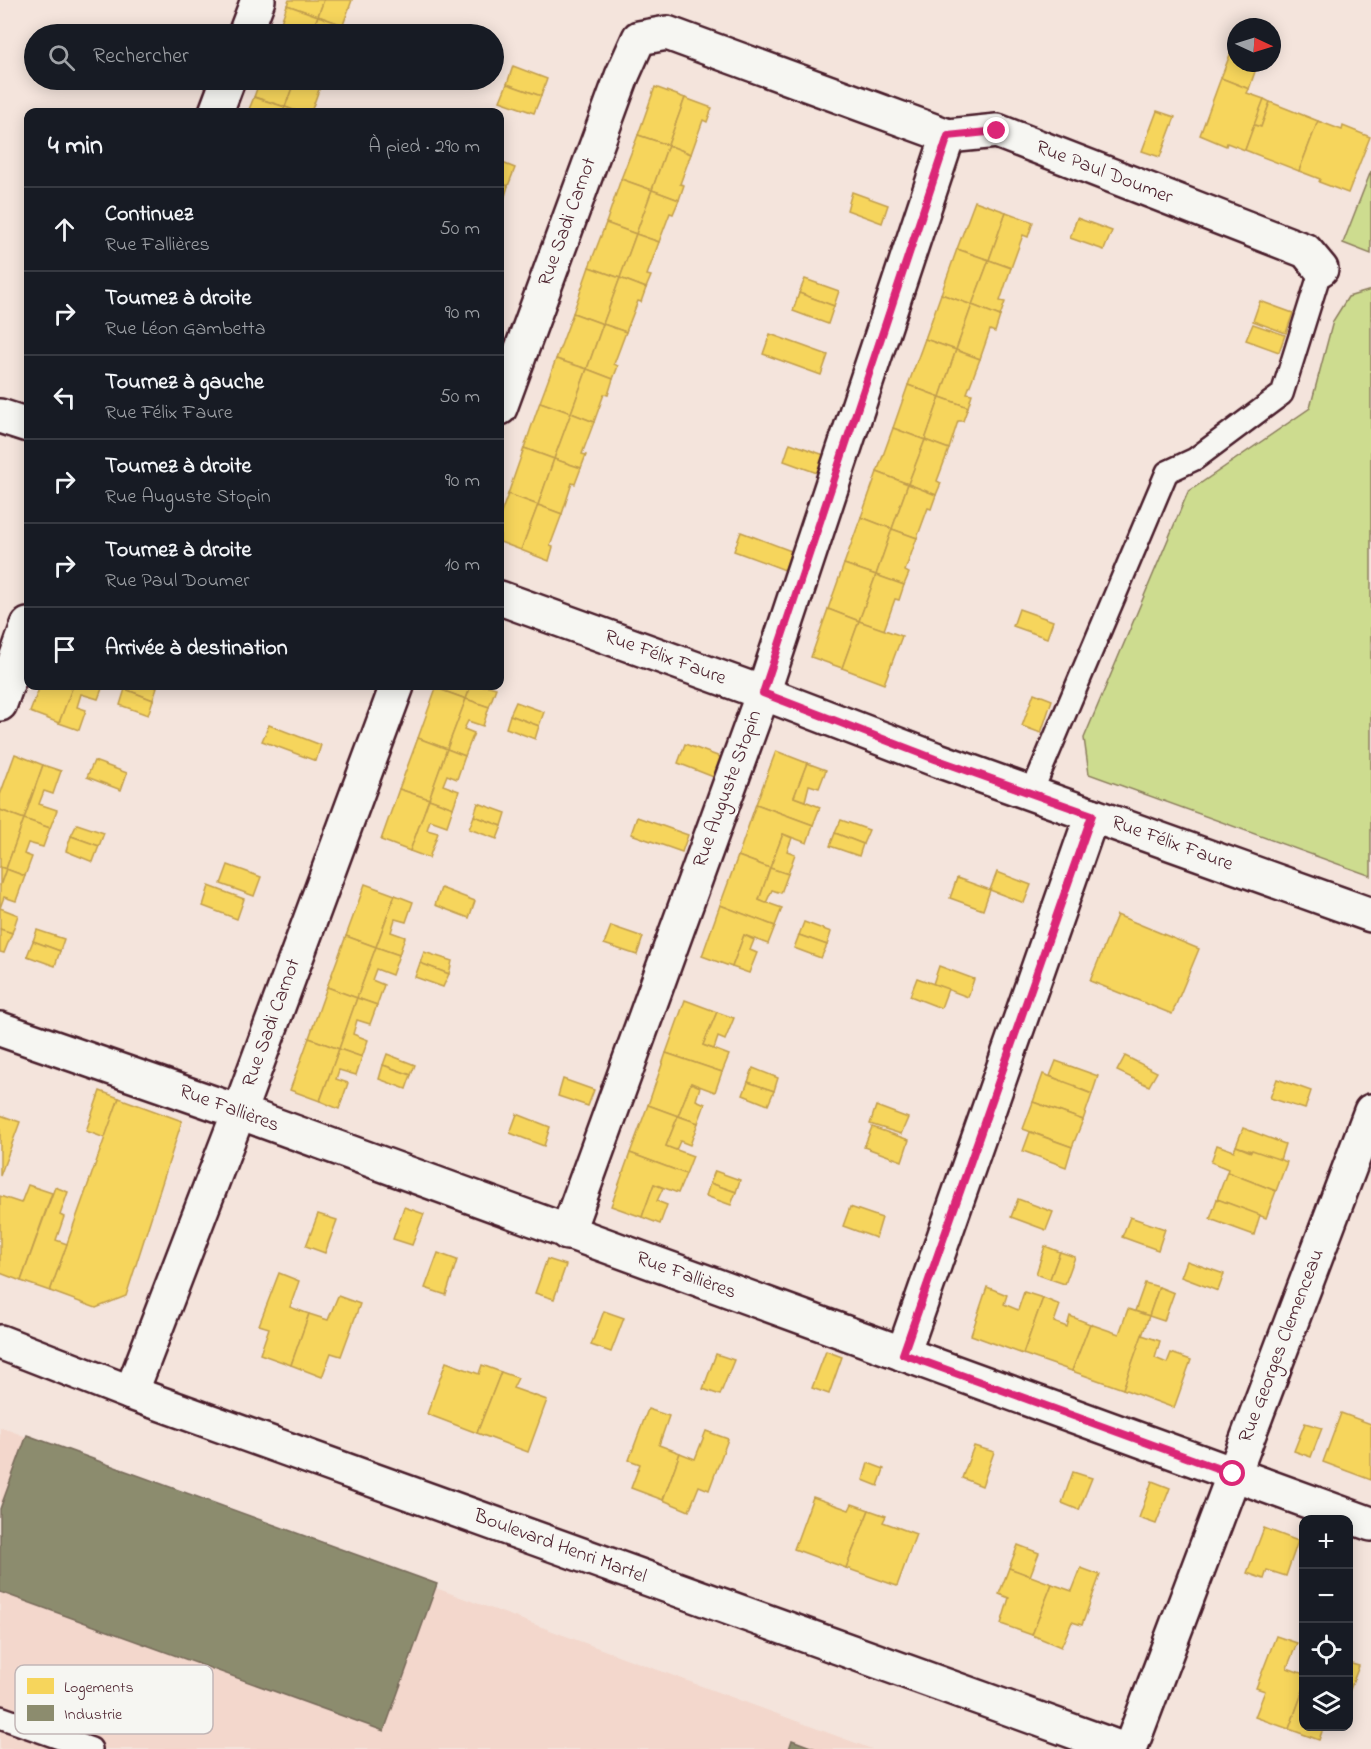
<!DOCTYPE html>
<html lang="fr">
<meta charset="utf-8">
<style>
:root{--surface:#171b24;--page:#20242c;--text:#f1f3f6;--muted:#9ea1a6;--line:#363941}
body{margin:0;font-family:"Indie Flower",sans-serif;background:var(--page);color:var(--text)}
.controls{position:absolute;right:18px;bottom:18px;display:grid;overflow:hidden;border-radius:12px;box-shadow:0 3px 15px #0003}
.controls button{width:54px;height:54px;display:grid;place-items:center;padding:0;border:0;border-bottom:2px solid var(--line);background:var(--surface);color:var(--text);font:30px sans-serif}
.compass{position:absolute;left:1227px;top:18px;width:54px;height:54px;border-radius:50%;background:var(--surface);box-shadow:0 3px 15px #0003;rotate:94deg}
.stop{position:absolute;width:18px;height:18px;margin:-14px;border:4px solid #db2777;border-radius:50%;background:#fff}
.stop.end{background:#db2777;border-color:#fff;box-shadow:0 2px 6px #0008}
.list{margin:0;padding:0;list-style:none}
h2{display:flex;justify-content:space-between;align-items:center;height:78px;margin:0;padding:0 24px;font-size:26px}
h2 small{font-size:20px;font-weight:400;color:var(--muted)}
.list li{display:grid;grid-template-columns:39px 1fr auto;gap:18px;align-items:center;box-sizing:border-box;height:84px;padding:0 24px;border-top:2px solid var(--line)}
.list b{display:block;font-size:22px;white-space:nowrap}
.list p{margin:0;font-size:20px;white-space:nowrap;color:var(--muted)}
.list em{font-size:20px;font-style:normal;color:var(--muted)}
.icon{flex:none;width:33px;height:33px;fill:none;stroke:currentColor;stroke-width:2;stroke-linecap:round;stroke-linejoin:round}
.map{position:relative;flex:none;width:1371px;height:1749px;overflow:hidden}
.search{position:absolute;background:var(--surface);box-shadow:0 3px 15px #0003;left:24px;top:24px;width:480px;height:66px;display:flex;align-items:center;gap:15px;box-sizing:border-box;padding:0 21px;border-radius:33px;color:var(--muted);font-size:22px}
.panel{position:absolute;background:var(--surface);box-shadow:0 3px 15px #0003;left:24px;top:108px;width:480px;height:582px;border-radius:12px}
.map>svg:first-child{display:block}
</style>
<div class="map">
<svg width="1371" height="1749" viewBox="0 0 1371 1749">
<rect width="100%" height="100%" fill="#f4e4dc"/>
<filter id="ink" filterUnits="userSpaceOnUse"><feTurbulence type="fractalNoise" baseFrequency=".0167" numOctaves="2"/><feDisplacementMap in="SourceGraphic" scale="12" xChannelSelector="R" yChannelSelector="G"/><feConvolveMatrix kernelMatrix="1 2 1 2 8 2 1 2 1" color-interpolation-filters="sRGB"/></filter>
<g filter="url(#ink)">
<!-- built -->
<polygon fill="#f3d7cc" points="0,1427 872,1749 0,1749"/>
<!-- green -->
<g fill="#cddc8f" stroke="#8c7e5d" stroke-width="1.5">
<polygon points="1371,171 1371,254 1343,243"/>
<polygon points="1371,290 1371,876 1089,774 1084,738 1188,492 1310,408 1333,321 1348,297"/>
</g>
<!-- homes -->
<g fill="#f6d55c" stroke="#c29e4d" stroke-width="1.5">
<polygon points="289,0 324,0 318,16 287,5"/>
<polygon points="324,0 352,0 343,25 318,16"/>
<polygon points="287,5 318,16 311,34 277,34"/>
<polygon points="318,16 343,25 339,34 311,34"/>
<polygon points="1236,39 1236,63 1258,63 1249,89 1221,78"/>
<polygon points="513,66 547,79 541,96 507,84"/>
<polygon points="1221,78 1249,89 1247,93 1264,99 1245,150 1227,143 1226,146 1200,135"/>
<polygon points="260,80 295,80 285,107 254,97"/>
<polygon points="295,80 326,80 324,85 321,84 311,112 299,112 285,107"/>
<polygon points="507,84 541,96 534,113 500,101"/>
<polygon points="655,87 685,98 668,145 638,135"/>
<polygon points="254,97 285,107 283,112 248,112"/>
<polygon points="685,98 712,108 707,122 703,120 691,154 668,145"/>
<polygon points="1264,99 1270,102 1261,127 1254,125"/>
<polygon points="1270,102 1318,121 1299,171 1245,150 1254,125 1261,127"/>
<polygon points="285,107 299,112 283,112"/>
<polygon points="1157,111 1175,117 1160,157 1142,151"/>
<polygon points="1318,121 1342,130 1343,126 1370,137 1348,193 1319,182 1320,179 1299,171"/>
<polygon points="638,135 668,145 652,190 621,179"/>
<polygon points="668,145 691,154 680,184 684,185 679,200 652,190"/>
<polygon points="500,162 515,168 508,186 500,183"/>
<polygon points="621,179 652,190 636,234 606,223"/>
<polygon points="500,183 508,186 503,203 500,202"/>
<polygon points="652,190 679,200 673,214 670,213 659,242 636,234"/>
<polygon points="852,192 888,205 882,223 847,210"/>
<polygon points="975,201 1006,212 989,260 957,249"/>
<polygon points="1006,212 1033,222 1028,237 1023,235 1011,268 989,260"/>
<polygon points="1077,218 1112,231 1104,250 1070,238"/>
<polygon points="606,223 636,234 620,278 589,267"/>
<polygon points="636,234 659,242 647,275 651,276 646,288 620,278"/>
<polygon points="957,249 989,260 972,305 941,294"/>
<polygon points="989,260 1011,268 1000,301 1005,302 1000,316 972,305"/>
<polygon points="589,267 620,278 603,324 573,313"/>
<polygon points="620,278 646,288 641,302 638,301 626,332 603,324"/>
<polygon points="805,279 839,291 834,306 799,293"/>
<polygon points="799,293 834,306 828,324 793,311"/>
<polygon points="941,294 972,305 956,350 925,339"/>
<polygon points="1260,301 1293,313 1286,333 1253,321"/>
<polygon points="972,305 1000,316 995,332 990,330 980,359 956,350"/>
<polygon points="573,313 603,324 587,369 556,359"/>
<polygon points="603,324 626,332 614,364 618,366 613,379 587,369"/>
<polygon points="1253,324 1285,335 1279,352 1246,340"/>
<polygon points="770,334 828,355 821,375 763,354"/>
<polygon points="925,339 956,350 940,397 908,385"/>
<polygon points="956,350 980,359 967,393 972,394 968,407 940,397"/>
<polygon points="556,359 587,369 571,413 540,402"/>
<polygon points="587,369 613,379 608,395 604,394 594,422 571,413"/>
<polygon points="908,385 940,397 925,440 893,428"/>
<polygon points="940,397 968,407 963,421 958,421 949,449 925,440"/>
<polygon points="540,402 571,413 554,459 524,448"/>
<polygon points="571,413 594,422 582,454 586,455 581,468 554,459"/>
<polygon points="893,428 925,440 908,484 877,472"/>
<polygon points="925,440 949,449 937,481 941,483 936,495 908,484"/>
<polygon points="790,443 827,456 820,474 784,461"/>
<polygon points="524,448 554,459 538,505 508,494"/>
<polygon points="554,459 581,468 575,484 572,483 562,514 538,505"/>
<polygon points="877,472 908,484 892,529 861,517"/>
<polygon points="908,484 936,495 931,509 928,508 917,538 892,529"/>
<polygon points="508,494 538,505 521,550 500,542 500,516"/>
<polygon points="538,505 562,514 550,546 553,547 549,561 521,550"/>
<polygon points="861,517 892,529 876,575 844,564"/>
<polygon points="892,529 917,538 905,571 909,573 904,585 876,575"/>
<polygon points="741,532 791,551 785,570 734,551"/>
<polygon points="844,564 876,575 859,621 828,609"/>
<polygon points="876,575 904,585 899,600 895,599 884,630 859,621"/>
<polygon points="828,609 859,621 842,668 811,657"/>
<polygon points="1019,609 1053,621 1047,638 1013,626"/>
<polygon points="859,621 902,636 884,684 842,668"/>
<polygon points="40,686 73,686 59,723 30,712"/>
<polygon points="73,686 103,686 98,699 81,694 77,707 86,710 79,730 59,723"/>
<polygon points="127,686 152,686 157,688 153,700 125,689"/>
<polygon points="437,686 471,686 466,699 436,688"/>
<polygon points="471,686 489,686 496,688 489,707 466,699"/>
<polygon points="436,688 466,699 447,749 418,738"/>
<polygon points="125,689 153,700 148,715 120,705"/>
<polygon points="1034,693 1052,700 1041,733 1022,726"/>
<polygon points="466,699 489,707 483,726 468,721 464,729 474,733 465,756 447,749"/>
<polygon points="516,702 544,712 539,726 510,715"/>
<polygon points="510,715 539,726 535,739 506,728"/>
<polygon points="269,725 321,745 316,761 262,741"/>
<polygon points="418,738 447,749 429,799 399,789"/>
<polygon points="685,744 723,758 716,778 678,763"/>
<polygon points="447,749 465,756 457,779 447,775 443,785 459,791 453,808 429,799"/>
<polygon points="776,751 807,763 794,797 820,807 813,825 756,804"/>
<polygon points="15,754 43,765 24,819 0,810 0,795"/>
<polygon points="94,761 127,773 121,790 87,777"/>
<polygon points="807,763 826,770 819,788 809,785 805,801 794,797"/>
<polygon points="43,765 61,771 53,794 44,791 39,804 57,810 50,828 24,819"/>
<polygon points="399,789 429,799 410,851 381,840"/>
<polygon points="429,799 453,808 447,826 430,820 427,830 438,833 429,858 410,851"/>
<polygon points="478,803 506,813 502,826 474,816"/>
<polygon points="756,804 813,825 807,843 783,834 770,868 738,856"/>
<polygon points="0,810 24,819 6,869 0,867"/>
<polygon points="474,816 502,826 497,839 469,829"/>
<polygon points="637,817 688,835 682,852 631,834"/>
<polygon points="24,819 50,828 43,847 28,843 24,854 32,857 25,876 6,869"/>
<polygon points="841,820 869,830 863,844 835,833"/>
<polygon points="77,824 104,833 99,846 71,836"/>
<polygon points="835,833 863,844 859,856 830,846"/>
<polygon points="783,834 792,838 787,851 795,854 788,874 770,868"/>
<polygon points="71,836 99,846 93,862 66,851"/>
<polygon points="738,856 770,868 759,900 782,908 775,926 720,905"/>
<polygon points="228,865 261,877 254,896 221,884"/>
<polygon points="0,867 6,869 0,886"/>
<polygon points="770,868 788,874 781,893 772,890 766,903 759,900"/>
<polygon points="6,869 25,876 16,901 4,897 0,908 18,915 12,933 0,929 0,886"/>
<polygon points="997,872 1031,885 1024,903 990,890"/>
<polygon points="957,878 990,890 983,910 950,898"/>
<polygon points="365,884 395,895 376,947 346,936"/>
<polygon points="209,886 244,899 237,919 203,906"/>
<polygon points="441,888 475,901 469,918 435,905"/>
<polygon points="395,895 413,902 406,922 395,919 391,932 405,937 399,955 376,947"/>
<polygon points="720,905 775,926 768,944 744,935 732,967 702,956"/>
<polygon points="1117,915 1199,949 1172,1014 1090,981"/>
<polygon points="804,922 831,932 827,945 799,935"/>
<polygon points="611,926 643,937 637,955 604,944"/>
<polygon points="0,929 12,933 4,953 0,952"/>
<polygon points="37,930 64,939 60,951 33,941"/>
<polygon points="744,935 754,940 750,950 757,953 749,973 732,967"/>
<polygon points="799,935 827,945 821,958 794,948"/>
<polygon points="346,936 376,947 357,998 327,987"/>
<polygon points="33,941 60,951 55,966 27,956"/>
<polygon points="376,947 399,955 392,975 376,969 372,980 384,985 377,1005 357,998"/>
<polygon points="424,952 452,961 449,974 420,963"/>
<polygon points="420,963 449,974 443,987 415,977"/>
<polygon points="939,966 974,979 968,997 933,984"/>
<polygon points="917,978 948,989 941,1008 910,996"/>
<polygon points="327,987 357,998 339,1049 309,1038"/>
<polygon points="357,998 377,1005 370,1024 357,1020 353,1034 368,1040 362,1057 339,1049"/>
<polygon points="685,1000 717,1012 703,1045 729,1055 722,1072 666,1053"/>
<polygon points="717,1012 734,1018 725,1040 718,1037 714,1049 703,1045"/>
<polygon points="309,1038 339,1049 320,1101 290,1090"/>
<polygon points="339,1049 362,1057 356,1075 339,1070 336,1079 348,1083 339,1109 320,1101"/>
<polygon points="666,1053 722,1072 715,1092 691,1083 678,1116 648,1105"/>
<polygon points="387,1054 415,1065 411,1075 383,1065"/>
<polygon points="1125,1056 1157,1072 1149,1086 1117,1071"/>
<polygon points="1056,1061 1098,1076 1092,1094 1050,1076"/>
<polygon points="383,1065 411,1075 406,1089 379,1079"/>
<polygon points="753,1068 778,1078 774,1091 748,1082"/>
<polygon points="1043,1074 1076,1086 1076,1088 1092,1094 1083,1120 1033,1102"/>
<polygon points="563,1079 594,1090 588,1106 558,1096"/>
<polygon points="1277,1079 1311,1091 1305,1109 1270,1098"/>
<polygon points="748,1082 774,1091 768,1105 743,1095"/>
<polygon points="691,1083 700,1087 696,1100 705,1104 698,1123 678,1116"/>
<polygon points="100,1091 119,1098 105,1138 86,1131"/>
<polygon points="119,1098 182,1121 126,1296 96,1308 50,1291"/>
<polygon points="1033,1102 1083,1120 1072,1147 1023,1129"/>
<polygon points="648,1105 678,1116 666,1146 693,1156 686,1174 630,1153"/>
<polygon points="876,1106 908,1118 901,1134 870,1124"/>
<polygon points="517,1114 550,1127 544,1146 510,1133"/>
<polygon points="0,1115 20,1122 0,1176"/>
<polygon points="678,1116 698,1123 690,1145 680,1141 676,1150 666,1146"/>
<polygon points="872,1127 909,1140 902,1161 864,1147"/>
<polygon points="1243,1128 1285,1144 1280,1160 1236,1146"/>
<polygon points="1030,1132 1072,1147 1066,1167 1023,1151"/>
<polygon points="1217,1145 1234,1151 1236,1146 1251,1152 1252,1150 1287,1162 1276,1191 1227,1172 1228,1169 1211,1162"/>
<polygon points="630,1153 686,1174 678,1193 654,1184 642,1217 611,1206"/>
<polygon points="715,1171 740,1180 736,1192 710,1183"/>
<polygon points="1227,1172 1276,1191 1266,1218 1217,1199"/>
<polygon points="710,1183 736,1192 731,1205 706,1196"/>
<polygon points="654,1184 663,1188 657,1201 667,1205 660,1224 642,1217"/>
<polygon points="28,1185 52,1193 21,1281 0,1273 0,1196 21,1203"/>
<polygon points="55,1187 68,1192 60,1215 64,1217 56,1240 67,1244 50,1291 21,1281"/>
<polygon points="1018,1199 1053,1212 1046,1230 1011,1217"/>
<polygon points="1217,1199 1260,1215 1254,1235 1210,1219"/>
<polygon points="404,1207 424,1214 412,1245 393,1239"/>
<polygon points="850,1207 882,1218 876,1238 843,1226"/>
<polygon points="318,1214 337,1220 325,1253 306,1246"/>
<polygon points="1130,1217 1165,1229 1158,1250 1122,1237"/>
<polygon points="1045,1246 1060,1252 1050,1279 1036,1274"/>
<polygon points="1060,1252 1075,1257 1065,1284 1050,1279"/>
<polygon points="438,1253 457,1260 446,1295 425,1288"/>
<polygon points="547,1259 566,1265 554,1299 535,1293"/>
<polygon points="1187,1261 1224,1274 1218,1291 1181,1277"/>
<polygon points="279,1273 299,1281 290,1307 309,1314 291,1365 260,1354 269,1328 259,1325"/>
<polygon points="1145,1283 1159,1287 1149,1316 1135,1311"/>
<polygon points="987,1287 1007,1295 1004,1304 1018,1310 1024,1292 1043,1298 1023,1354 971,1335"/>
<polygon points="1159,1287 1174,1293 1164,1321 1149,1316"/>
<polygon points="338,1296 360,1304 341,1356 331,1353 322,1377 291,1365 309,1314 328,1320"/>
<polygon points="1043,1298 1060,1305 1054,1322 1067,1327 1070,1316 1090,1324 1072,1371 1023,1354"/>
<polygon points="1128,1309 1149,1316 1123,1389 1072,1371 1090,1324 1119,1334"/>
<polygon points="604,1311 624,1318 611,1352 591,1345"/>
<polygon points="1142,1335 1160,1341 1155,1358 1167,1363 1171,1353 1191,1360 1174,1408 1123,1389"/>
<polygon points="826,1351 842,1357 829,1394 812,1388"/>
<polygon points="716,1354 734,1360 720,1395 703,1389"/>
<polygon points="446,1362 479,1374 482,1365 501,1372 477,1433 427,1414"/>
<polygon points="501,1372 518,1378 513,1388 547,1400 528,1452 477,1433"/>
<polygon points="648,1409 669,1416 659,1445 680,1453 663,1500 631,1488 640,1464 629,1460"/>
<polygon points="1341,1413 1371,1424 1371,1480 1323,1462"/>
<polygon points="1305,1423 1322,1428 1311,1457 1294,1451"/>
<polygon points="706,1431 728,1439 709,1490 699,1486 689,1511 663,1500 680,1453 695,1459"/>
<polygon points="974,1446 994,1452 982,1486 962,1478"/>
<polygon points="868,1463 884,1469 878,1486 863,1480"/>
<polygon points="1073,1472 1092,1478 1079,1510 1062,1503"/>
<polygon points="1152,1481 1170,1488 1156,1524 1139,1518"/>
<polygon points="813,1497 849,1510 852,1504 869,1510 846,1568 794,1549"/>
<polygon points="869,1510 886,1516 883,1522 916,1534 897,1586 846,1568"/>
<polygon points="1264,1528 1298,1541 1286,1576 1267,1570 1264,1579 1247,1573"/>
<polygon points="1018,1545 1039,1553 1030,1576 1009,1568"/>
<polygon points="1009,1568 1052,1584 1032,1635 1001,1624 1009,1598 999,1594"/>
<polygon points="1081,1568 1100,1575 1082,1625 1072,1622 1061,1647 1032,1635 1052,1584 1072,1591"/>
<polygon points="1276,1636 1297,1643 1287,1668 1304,1674 1304,1688 1289,1729 1255,1717 1265,1691 1256,1688"/>
<polygon points="1348,1663 1359,1666 1348,1695"/>
<polygon points="1304,1688 1304,1726 1324,1726 1319,1740 1289,1729"/>
</g>
<!-- industry -->
<g fill="#8c8c6e" stroke="#786b5a" stroke-width="1.5">
<polygon points="27,1435 437,1584 384,1731 0,1592 0,1509"/>
<polygon points="792,1740 816,1749 789,1749"/>
</g>
<g fill="none" stroke-linecap="round" stroke-linejoin="round">
<defs>
<g id="lane">
<polyline points="1031,794 1167,472 1195,459 1282,394 1321,269"/>
<polyline points="0,1717 91,1749"/>
</g>
<g id="street">
<polyline points="245,34 258,0"/>
<polyline points="216,112 228,80"/>
<polyline points="500,408 622,76 639,38 667,33 948,136 997,131 1306,251 1321,269"/>
<polyline points="0,416 28,425"/>
<polyline points="500,598 763,693 935,759 1371,915"/>
<polyline points="0,704 28,625"/>
<polyline points="0,1029 239,1112 1371,1524"/>
<polyline points="567,1233 763,693 948,136"/>
<polyline points="903,1354 1092,815"/>
<polyline points="131,1393 239,1112 397,686"/>
<polyline points="1130,1749 1371,1111"/>
</g>
<polyline id="secondary" points="0,1342 131,1393 1122,1749"/>
</defs>
<!-- lane casing -->
<use href="#lane" stroke="#4a1f2b" stroke-width="26"/>
<!-- street casing -->
<use href="#street" stroke="#4a1f2b" stroke-width="38"/>
<!-- secondary casing -->
<use href="#secondary" stroke="#4a1f2b" stroke-width="38"/>
<!-- lane -->
<use href="#lane" stroke="#f6f6f2" stroke-width="21"/>
<!-- street -->
<use href="#street" stroke="#f6f6f2" stroke-width="33"/>
<!-- secondary -->
<use href="#secondary" stroke="#f6f6f2" stroke-width="33"/>
</g>
</g>
<g fill="none" stroke-linecap="round" stroke-linejoin="round" filter="url(#ink)">
<!-- route -->
<polyline stroke="#db2777" stroke-width="8" points="997,131 948,136 763,693 935,759 1092,815 903,1354 1233,1474"/>
</g>
<g text-anchor="middle" dominant-baseline="central" stroke-width="6" stroke-linejoin="round" paint-order="stroke">
<!-- street labels -->
<g font-size="20" fill="#4a1f2b" stroke="#f6f6f2">
<text transform="translate(1104 173) rotate(21)">Rue Paul Doumer</text>
<text transform="translate(568 222) rotate(-70)">Rue Sadi Carnot</text>
<text transform="translate(665 658) rotate(20)">Rue Félix Faure</text>
<text transform="translate(728 789) rotate(-70)">Rue Auguste Stopin</text>
<text transform="translate(1172 844) rotate(20)">Rue Félix Faure</text>
<text transform="translate(272 1023) rotate(-70)">Rue Sadi Carnot</text>
<text transform="translate(229 1109) rotate(20)">Rue Fallières</text>
<text transform="translate(686 1276) rotate(20)">Rue Fallières</text>
<text transform="translate(1282 1346) rotate(-69)">Rue Georges Clemenceau</text>
<text transform="translate(560 1547) rotate(20)">Boulevard Henri Martel</text>
</g>
</g>
<!-- legend -->
<rect x="15" y="1665" width="198" height="69" rx="9" fill="#f6f6f2" stroke="#c2b6b6" stroke-width="1.5"/>
<rect x="27" y="1678" width="27" height="16" fill="#f6d55c"/>
<rect x="27" y="1705" width="27" height="16" fill="#8c8c6e"/>
<g font-size="16" fill="#4a1f2b">
<text x="64" y="1692">Logements</text>
<text x="64" y="1719">Industrie</text>
</g>
</svg>
<div class="controls">
<button>+</button>
<button>−</button>
<button><svg class="icon" aria-label="locate" viewBox="0 0 24 24"><circle cx="12" cy="12" r="6"/><path d="M12 2v4M12 18v4M2 12h4M18 12h4"/></svg></button>
<button><svg class="icon" aria-label="layers" viewBox="0 0 24 24"><path d="M12 4l9 5-9 5-9-5zM3 14l9 5 9-5"/></svg></button>
</div>
<svg class="compass" viewBox="-18 -18 36 36"><path d="M0-13l5 13h-10z" fill="#e53935"/><path d="M0 13l5-13h-10z" fill="#9ea1a6"/></svg>
<div class="stop" style="left:1233px;top:1474px"></div>
<div class="stop end" style="left:997px;top:131px"></div>
<div class="search"><svg class="icon" aria-label="search" viewBox="0 0 24 24"><circle cx="10" cy="10" r="6"/><path d="M15 15l6 6"/></svg>Rechercher</div>
<section class="panel">
<h2>4 min<small>À pied · 290 m</small></h2>
<ul class="list">
<li><svg class="icon" aria-label="ahead" viewBox="0 0 24 24"><path d="M12 20V5M6 11l6-6 6 6"/></svg><div><b>Continuez</b><p>Rue Fallières</p></div><em>50 m</em></li>
<li><svg class="icon" aria-label="right" viewBox="0 0 24 24"><path d="M7 20v-9h11M14 6l5 5-5 5"/></svg><div><b>Tournez à droite</b><p>Rue Léon Gambetta</p></div><em>90 m</em></li>
<li><svg class="icon" aria-label="left" viewBox="0 0 24 24"><path d="M17 20v-9H6M10 6l-5 5 5 5"/></svg><div><b>Tournez à gauche</b><p>Rue Félix Faure</p></div><em>50 m</em></li>
<li><svg class="icon" aria-label="right" viewBox="0 0 24 24"><path d="M7 20v-9h11M14 6l5 5-5 5"/></svg><div><b>Tournez à droite</b><p>Rue Auguste Stopin</p></div><em>90 m</em></li>
<li><svg class="icon" aria-label="right" viewBox="0 0 24 24"><path d="M7 20v-9h11M14 6l5 5-5 5"/></svg><div><b>Tournez à droite</b><p>Rue Paul Doumer</p></div><em>10 m</em></li>
<li><svg class="icon" aria-label="arrive" viewBox="0 0 24 24"><path d="M6 21V4h12l-3 4 3 4H6"/></svg><div><b>Arrivée à destination</b></div></li>
</ul>
</section>
</div>
